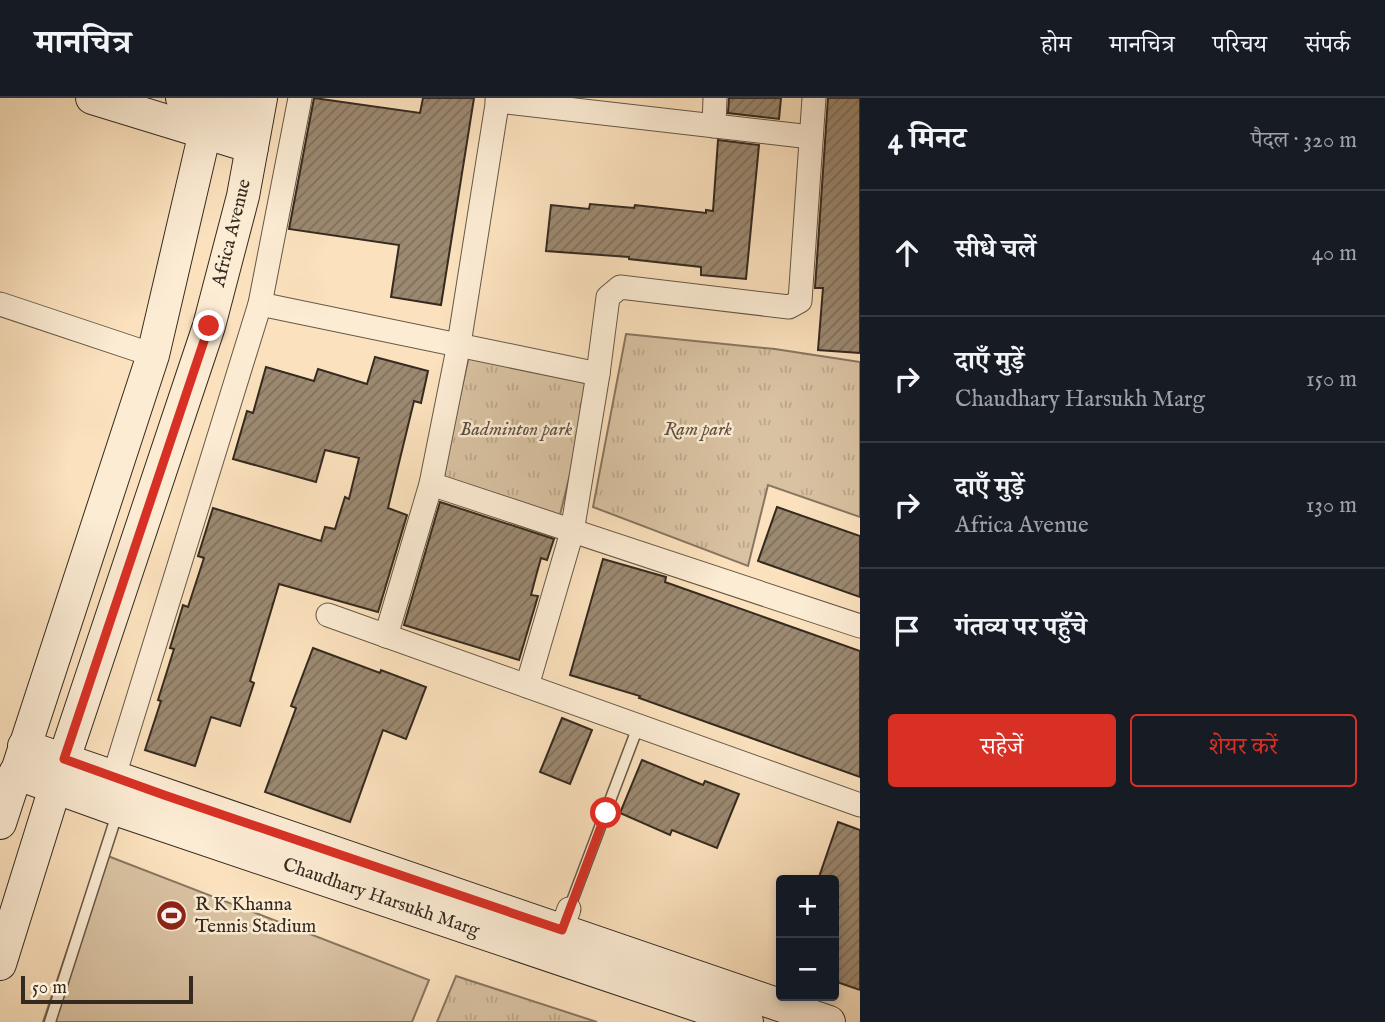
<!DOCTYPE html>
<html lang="hi">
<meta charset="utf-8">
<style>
:root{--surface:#171b24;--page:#20242c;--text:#f1f3f6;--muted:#9ea1a6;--line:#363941;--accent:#d93025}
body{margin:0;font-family:"IM FELL English","Noto Serif Devanagari",serif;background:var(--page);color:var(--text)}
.controls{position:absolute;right:21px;bottom:21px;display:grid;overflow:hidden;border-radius:7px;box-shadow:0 4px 10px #0003}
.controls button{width:63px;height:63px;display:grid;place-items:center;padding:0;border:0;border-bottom:2px solid var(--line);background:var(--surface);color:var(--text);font:35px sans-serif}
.scale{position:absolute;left:21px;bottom:18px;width:172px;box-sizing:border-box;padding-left:7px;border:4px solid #352a1f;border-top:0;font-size:19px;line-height:24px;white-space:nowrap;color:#352a1f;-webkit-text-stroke:5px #fcecd4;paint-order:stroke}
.stop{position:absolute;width:21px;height:21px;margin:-16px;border:5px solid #d93025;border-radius:50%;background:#fff}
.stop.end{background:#d93025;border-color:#fff;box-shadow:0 2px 7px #0008}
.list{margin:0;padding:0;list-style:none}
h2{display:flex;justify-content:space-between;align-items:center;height:91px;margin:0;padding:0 28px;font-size:30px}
h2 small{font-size:23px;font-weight:400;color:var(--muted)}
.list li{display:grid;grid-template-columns:46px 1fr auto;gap:21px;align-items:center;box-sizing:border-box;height:126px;padding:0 28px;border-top:2px solid var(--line)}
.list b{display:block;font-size:26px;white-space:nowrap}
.list p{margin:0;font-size:23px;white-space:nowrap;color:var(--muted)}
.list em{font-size:23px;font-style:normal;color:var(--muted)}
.actions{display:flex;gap:14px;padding:21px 28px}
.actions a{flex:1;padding:16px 0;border:2px solid var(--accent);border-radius:7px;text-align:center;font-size:24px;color:var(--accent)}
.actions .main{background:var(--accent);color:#fff}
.icon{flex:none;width:38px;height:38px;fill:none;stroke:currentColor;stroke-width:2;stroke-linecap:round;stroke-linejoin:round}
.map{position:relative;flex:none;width:860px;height:924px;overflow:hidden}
header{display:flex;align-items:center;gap:42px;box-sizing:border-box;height:98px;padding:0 35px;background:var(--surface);border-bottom:2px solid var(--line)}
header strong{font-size:33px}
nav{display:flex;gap:38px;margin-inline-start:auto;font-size:24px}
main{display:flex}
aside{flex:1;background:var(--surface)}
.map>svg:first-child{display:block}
</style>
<header>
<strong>मानचित्र</strong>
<nav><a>होम</a><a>मानचित्र</a><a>परिचय</a><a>संपर्क</a></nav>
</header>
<main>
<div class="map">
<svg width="860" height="924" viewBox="0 0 860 924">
<defs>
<pattern id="park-tufts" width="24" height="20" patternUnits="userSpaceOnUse" patternTransform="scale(1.75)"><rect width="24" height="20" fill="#d9c2a2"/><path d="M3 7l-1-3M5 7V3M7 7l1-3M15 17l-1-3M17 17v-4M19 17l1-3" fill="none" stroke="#bba78b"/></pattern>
<pattern id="building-hatch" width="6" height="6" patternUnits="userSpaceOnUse" patternTransform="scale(1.75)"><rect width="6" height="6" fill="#9c8971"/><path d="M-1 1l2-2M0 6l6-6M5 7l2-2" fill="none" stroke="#80705c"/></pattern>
</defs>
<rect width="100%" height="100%" fill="#fbe1bd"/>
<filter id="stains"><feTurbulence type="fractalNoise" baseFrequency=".00286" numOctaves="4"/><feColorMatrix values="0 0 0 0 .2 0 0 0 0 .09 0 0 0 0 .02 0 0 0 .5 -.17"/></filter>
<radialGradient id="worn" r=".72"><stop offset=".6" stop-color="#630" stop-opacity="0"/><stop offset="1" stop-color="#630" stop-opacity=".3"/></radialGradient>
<!-- grass -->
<polygon fill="#d9c2a2" stroke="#877660" stroke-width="2" points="100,755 429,882 412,924 43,924"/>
<!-- park -->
<g fill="url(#park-tufts)" stroke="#877660" stroke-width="2">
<polygon points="626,236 775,251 860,264 860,419 768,387 748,468 593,409"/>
<polygon points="469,258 593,282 559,421 441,382"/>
<polygon points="456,878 597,924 437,924"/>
</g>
<!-- building -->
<g fill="url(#building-hatch)" stroke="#352a1f" stroke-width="2">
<polygon points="314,0 420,15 423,0 474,0 441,207 391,199 399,147 289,131"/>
<polygon points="729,0 781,0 779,21 728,15"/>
<polygon points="828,0 860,0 860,255 818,252 823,190 815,190"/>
<polygon points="718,42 759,47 746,181 701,177 701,169 629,161 629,159 546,153 551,107 589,111 590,106 634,110 635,107 706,115 706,112 713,113"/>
<polygon points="375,259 428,273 421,305 414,303 388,410 407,417 378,514 279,486 250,583 254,585 240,628 211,619 195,668 145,652 161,603 158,602 174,551 170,550 183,507 188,509 204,460 198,458 213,410 321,443 325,429 335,431 345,399 349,401 359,360 325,352 316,384 233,361 247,313 253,315 266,269 314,283 318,271 367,286"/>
<polygon points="440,404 554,441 547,462 541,460 536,478 531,497 538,498 519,562 404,527"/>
<polygon points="777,409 860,438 860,499 758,463"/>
<polygon points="603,461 666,479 665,484 860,553 860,679 639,600 640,598 570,577"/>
<polygon points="313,550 380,575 381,572 426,589 406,641 383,632 350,724 265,694 296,610 291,608"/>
<polygon points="562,620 592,632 570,686 540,674"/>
<polygon points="642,662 703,687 705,683 739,696 717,750 672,732 670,737 620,715"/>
<polygon points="838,724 860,732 860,892 834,883 834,782 819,779"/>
</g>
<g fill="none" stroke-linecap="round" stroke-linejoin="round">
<defs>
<g id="lane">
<polyline points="569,811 639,626"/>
<polyline points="50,924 118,713"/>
</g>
<g id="street">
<polyline points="497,3 811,39"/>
<polyline points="714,28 715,0"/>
<polyline points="0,206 153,257"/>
<polyline points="260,206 598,276"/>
<polyline points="431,386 860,528"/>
<polyline points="328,517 860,707"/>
<polyline points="386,538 431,386 459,246 498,0"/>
<polyline points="527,588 572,434 598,276 608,199 620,189 789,209 800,203 814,0"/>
<polyline points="110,691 260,206 300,0"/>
<polyline points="556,847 569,811"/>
</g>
<g id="secondary">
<polyline points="92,0 252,49"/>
<polyline points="182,0 257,20"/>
<polyline points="24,648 829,924"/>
<polyline points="15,675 118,712 747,924"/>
<polyline points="0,725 153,257 205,34 211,0"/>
<polyline points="0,866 64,661 209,228 243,98 261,0"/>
</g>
</defs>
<!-- lane casing -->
<use href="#lane" stroke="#665846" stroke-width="13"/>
<!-- street casing -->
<use href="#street" stroke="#665846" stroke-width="25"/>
<!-- secondary casing -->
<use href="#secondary" stroke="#352a1f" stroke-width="34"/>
<!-- lane -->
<use href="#lane" stroke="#fcecd4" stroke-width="10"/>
<!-- street -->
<use href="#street" stroke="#fcecd4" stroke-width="23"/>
<!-- secondary -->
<use href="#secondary" stroke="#fcecd4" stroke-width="32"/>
</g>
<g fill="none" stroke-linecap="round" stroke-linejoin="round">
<!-- route -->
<polyline stroke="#d93025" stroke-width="9" points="209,228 64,661 164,697 562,832 606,715"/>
</g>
<!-- icons -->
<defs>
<symbol id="stadium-disc" viewBox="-11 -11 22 22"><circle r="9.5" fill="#8f2418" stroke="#fcecd4"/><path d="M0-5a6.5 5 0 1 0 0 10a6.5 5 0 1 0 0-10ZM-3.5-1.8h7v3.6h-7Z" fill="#fff"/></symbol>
</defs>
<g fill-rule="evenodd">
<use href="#stadium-disc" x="154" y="800" width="35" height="35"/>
</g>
<g text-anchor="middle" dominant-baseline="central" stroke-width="5" stroke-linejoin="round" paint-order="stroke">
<!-- street labels -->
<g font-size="19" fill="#352a1f" stroke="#fcecd4">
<text transform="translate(232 135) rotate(-76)">Africa Avenue</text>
<text transform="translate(381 800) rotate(19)">Chaudhary Harsukh Marg</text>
</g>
<!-- park labels -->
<g font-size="19" font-style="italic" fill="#5e5040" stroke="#fcecd4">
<text x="516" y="332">Badminton park</text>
<text x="698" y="332">Ram park</text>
</g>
<!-- poi labels -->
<g font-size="19" fill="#352a1f" stroke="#fcecd4" text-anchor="start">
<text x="195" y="807">R K Khanna<tspan x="195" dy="22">Tennis Stadium</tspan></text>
</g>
</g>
<rect width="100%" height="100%" filter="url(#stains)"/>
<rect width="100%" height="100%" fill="url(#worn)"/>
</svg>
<div class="controls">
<button>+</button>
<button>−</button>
</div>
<div class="scale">50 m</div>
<div class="stop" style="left:606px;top:715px"></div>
<div class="stop end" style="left:209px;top:228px"></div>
</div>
<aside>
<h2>4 मिनट<small>पैदल · 320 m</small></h2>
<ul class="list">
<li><svg class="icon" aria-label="ahead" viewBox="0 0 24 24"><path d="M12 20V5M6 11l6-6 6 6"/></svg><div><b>सीधे चलें</b></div><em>40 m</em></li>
<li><svg class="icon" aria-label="right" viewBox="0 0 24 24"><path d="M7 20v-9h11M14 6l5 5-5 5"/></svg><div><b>दाएँ मुड़ें</b><p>Chaudhary Harsukh Marg</p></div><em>150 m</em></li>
<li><svg class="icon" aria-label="right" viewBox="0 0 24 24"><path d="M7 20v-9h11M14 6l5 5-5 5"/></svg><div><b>दाएँ मुड़ें</b><p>Africa Avenue</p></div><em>130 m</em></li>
<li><svg class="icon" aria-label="arrive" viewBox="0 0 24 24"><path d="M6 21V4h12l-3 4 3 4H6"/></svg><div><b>गंतव्य पर पहुँचे</b></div></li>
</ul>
<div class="actions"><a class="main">सहेजें</a><a>शेयर करें</a></div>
</aside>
</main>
